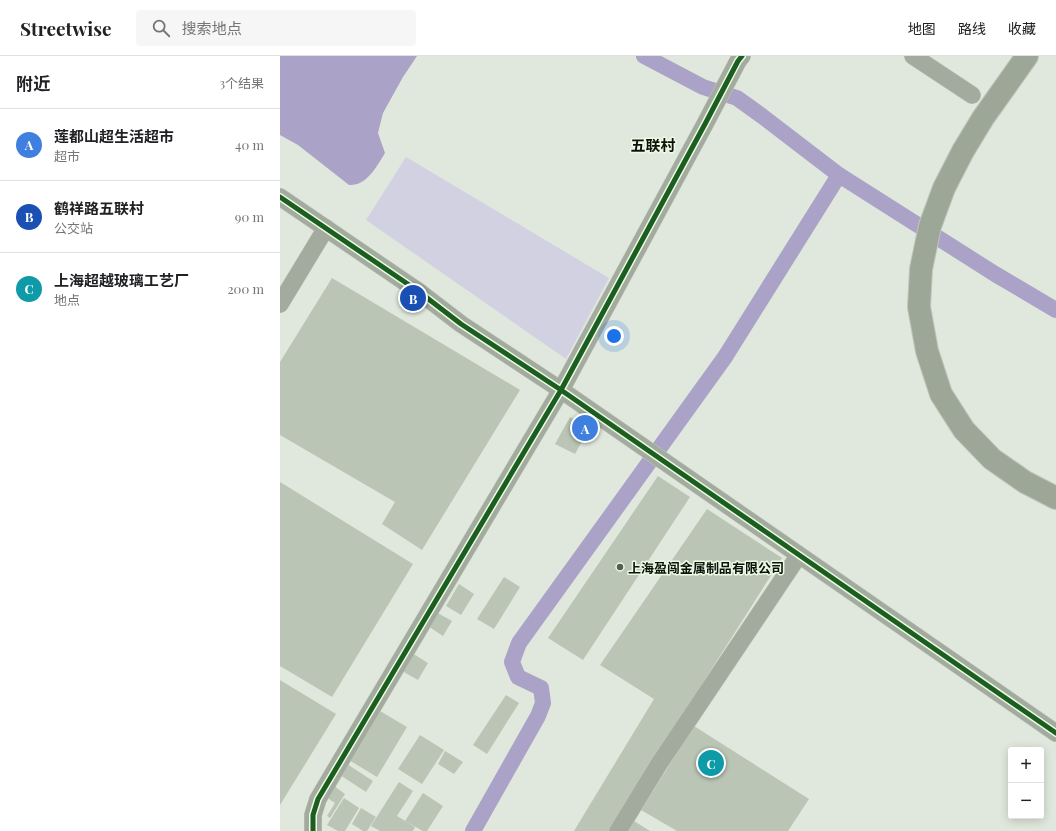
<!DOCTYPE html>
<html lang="zh">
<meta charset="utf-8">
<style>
:root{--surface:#fff;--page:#f6f6f6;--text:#202124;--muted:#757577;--line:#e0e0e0;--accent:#d93025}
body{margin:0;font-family:"Playfair Display","Noto Sans SC",serif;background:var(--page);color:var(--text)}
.controls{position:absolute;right:12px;bottom:12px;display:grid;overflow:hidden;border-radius:4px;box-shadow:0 2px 10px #0003}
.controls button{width:36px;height:36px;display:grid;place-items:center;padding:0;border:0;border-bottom:1px solid var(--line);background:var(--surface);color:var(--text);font:20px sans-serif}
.you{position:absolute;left:334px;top:280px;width:14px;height:14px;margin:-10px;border:3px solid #fff;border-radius:50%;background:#1a73e8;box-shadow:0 0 0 6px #1a73e833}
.badge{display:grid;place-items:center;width:26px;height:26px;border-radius:50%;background:var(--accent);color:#fff;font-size:13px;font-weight:700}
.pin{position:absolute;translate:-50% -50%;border:2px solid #fff;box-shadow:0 1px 4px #0006}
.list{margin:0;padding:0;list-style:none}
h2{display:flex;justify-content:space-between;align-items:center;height:52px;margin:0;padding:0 16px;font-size:17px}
h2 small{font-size:13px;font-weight:400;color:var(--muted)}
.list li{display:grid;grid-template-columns:26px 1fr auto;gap:12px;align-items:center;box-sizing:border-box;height:72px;padding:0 16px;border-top:1px solid var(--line)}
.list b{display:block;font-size:15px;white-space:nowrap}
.list p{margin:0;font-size:13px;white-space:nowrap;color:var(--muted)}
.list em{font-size:13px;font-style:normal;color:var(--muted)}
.icon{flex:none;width:22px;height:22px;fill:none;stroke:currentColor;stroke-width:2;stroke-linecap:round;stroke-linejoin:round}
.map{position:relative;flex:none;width:776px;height:775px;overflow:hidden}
header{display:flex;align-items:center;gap:24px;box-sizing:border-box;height:56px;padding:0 20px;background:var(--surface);border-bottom:1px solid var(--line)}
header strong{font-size:19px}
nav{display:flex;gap:22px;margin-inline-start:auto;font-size:14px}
.search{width:280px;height:36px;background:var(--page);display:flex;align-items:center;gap:10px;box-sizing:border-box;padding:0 14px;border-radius:4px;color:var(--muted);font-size:15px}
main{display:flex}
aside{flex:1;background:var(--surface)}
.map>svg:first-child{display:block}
</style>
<header>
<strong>Streetwise</strong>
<div class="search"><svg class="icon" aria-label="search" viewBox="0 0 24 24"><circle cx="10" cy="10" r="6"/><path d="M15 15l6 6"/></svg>搜索地点</div>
<nav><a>地图</a><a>路线</a><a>收藏</a></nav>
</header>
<main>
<aside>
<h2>附近<small>3个结果</small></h2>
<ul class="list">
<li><span class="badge" style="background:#3f7fe0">A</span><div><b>莲都山超生活超市</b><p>超市</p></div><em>40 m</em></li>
<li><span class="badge" style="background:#1a4fb4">B</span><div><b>鹤祥路五联村</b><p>公交站</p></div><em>90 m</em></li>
<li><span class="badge" style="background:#0f9aa8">C</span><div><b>上海超越玻璃工艺厂</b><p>地点</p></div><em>200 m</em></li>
</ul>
</aside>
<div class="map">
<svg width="776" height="775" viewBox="0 0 776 775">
<rect width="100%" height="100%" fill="#e0e8dd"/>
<!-- green -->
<polygon fill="#d2d1e2" points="126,101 329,222 286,303 86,164"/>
<!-- water -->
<path fill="#aba3c7" d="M0,0H137L123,21L103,57L98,77L105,97C97,110 87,130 69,129L18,89L0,79Z"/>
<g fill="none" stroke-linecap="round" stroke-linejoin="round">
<!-- canal -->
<g stroke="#aba3c7" stroke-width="16">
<polyline points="364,0 423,31 457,42 482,60 559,119 715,218 776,254"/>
<polyline points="193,775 258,660 263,647 261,632 238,621 232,606 239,587 445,301 559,119"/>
</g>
</g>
<!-- building -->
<g fill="#bac5b5">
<polygon points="52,222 240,334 142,494 102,468 115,446 0,379 0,306"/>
<polygon points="290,361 310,371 295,398 275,388"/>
<polygon points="378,420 410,441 303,604 268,582"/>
<polygon points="0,426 133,508 52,641 0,610"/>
<polygon points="427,453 502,502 329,775 294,775 374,643 320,609"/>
<polygon points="224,521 240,531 214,573 197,563"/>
<polygon points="179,528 194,538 181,559 166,550"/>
<polygon points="156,556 172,565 163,580 148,570"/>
<polygon points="132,597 148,607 138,624 122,615"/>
<polygon points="0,624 56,658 0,749"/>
<polygon points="226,639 239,647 207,698 193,689"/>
<polygon points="100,655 127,671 97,721 69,704"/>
<polygon points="414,670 529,743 508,775 397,775 361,754"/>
<polygon points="140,679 164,694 142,728 118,713"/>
<polygon points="165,695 183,706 174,718 158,708"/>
<polygon points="67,708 93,725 86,736 60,719"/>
<polygon points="119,726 133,735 117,760 135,771 133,775 100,775 91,770"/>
<polygon points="54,730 65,738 50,762 47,760 55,747 46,741"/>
<polygon points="143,737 163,750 147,775 143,775 125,765"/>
<polygon points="64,742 79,752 65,775 58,775 47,769"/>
<polygon points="81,752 96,761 87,775 83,775 72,768"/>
<polygon points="354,765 370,775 348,775"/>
</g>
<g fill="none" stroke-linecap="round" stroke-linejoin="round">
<defs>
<g id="minor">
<polyline points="633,0 692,39"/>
<polyline points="0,141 138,235 181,268 281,334 776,677"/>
<polyline points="0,248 46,172"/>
<polyline points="33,775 33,759 38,743 281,334 425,68 458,5 462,0"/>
<polyline points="338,775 379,708 519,499"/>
</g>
<polyline id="motorway" points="747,0 703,62 683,95 664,132 650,170 641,213 639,251 647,295 661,338 684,374 712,403 745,426 776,442"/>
</defs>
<!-- minor casing -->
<use href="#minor" stroke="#bfc5bc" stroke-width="18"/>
<!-- motorway casing -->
<use href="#motorway" stroke="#bfc5bc" stroke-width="24"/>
<!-- minor -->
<use href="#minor" stroke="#a2ab9d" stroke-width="17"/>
<!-- motorway -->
<use href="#motorway" stroke="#9da797" stroke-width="22"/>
<defs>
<g id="cycleway">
<polyline points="0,141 138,235 181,268 281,334 776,677"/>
<polyline points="33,775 33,759 38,743 281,334 425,68 458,5 462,0"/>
</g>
</defs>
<!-- cycleway casing -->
<use href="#cycleway" stroke="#ecfbe5" stroke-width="8"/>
<!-- cycleway -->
<use href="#cycleway" stroke="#1b5e20" stroke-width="5"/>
</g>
<!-- markers -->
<circle fill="#575d54" stroke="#ecfbe5" stroke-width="1.5" cx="340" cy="511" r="4"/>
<g text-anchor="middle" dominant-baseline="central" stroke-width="3" stroke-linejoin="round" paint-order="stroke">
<!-- poi labels -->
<g font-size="13" font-weight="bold" fill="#0d120a" stroke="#ecfbe5" text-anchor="start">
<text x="348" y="511">上海盈闯金属制品有限公司</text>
</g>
<!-- quarter labels -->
<g font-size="15" font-weight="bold" fill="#0d120a" stroke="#ecfbe5">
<text x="373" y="89">五联村</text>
</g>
</g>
</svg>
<div class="controls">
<button>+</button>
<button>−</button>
</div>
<div class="you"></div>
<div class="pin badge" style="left:305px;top:372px;background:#3f7fe0">A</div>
<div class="pin badge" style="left:133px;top:242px;background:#1a4fb4">B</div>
<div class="pin badge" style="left:431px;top:707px;background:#0f9aa8">C</div>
</div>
</main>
